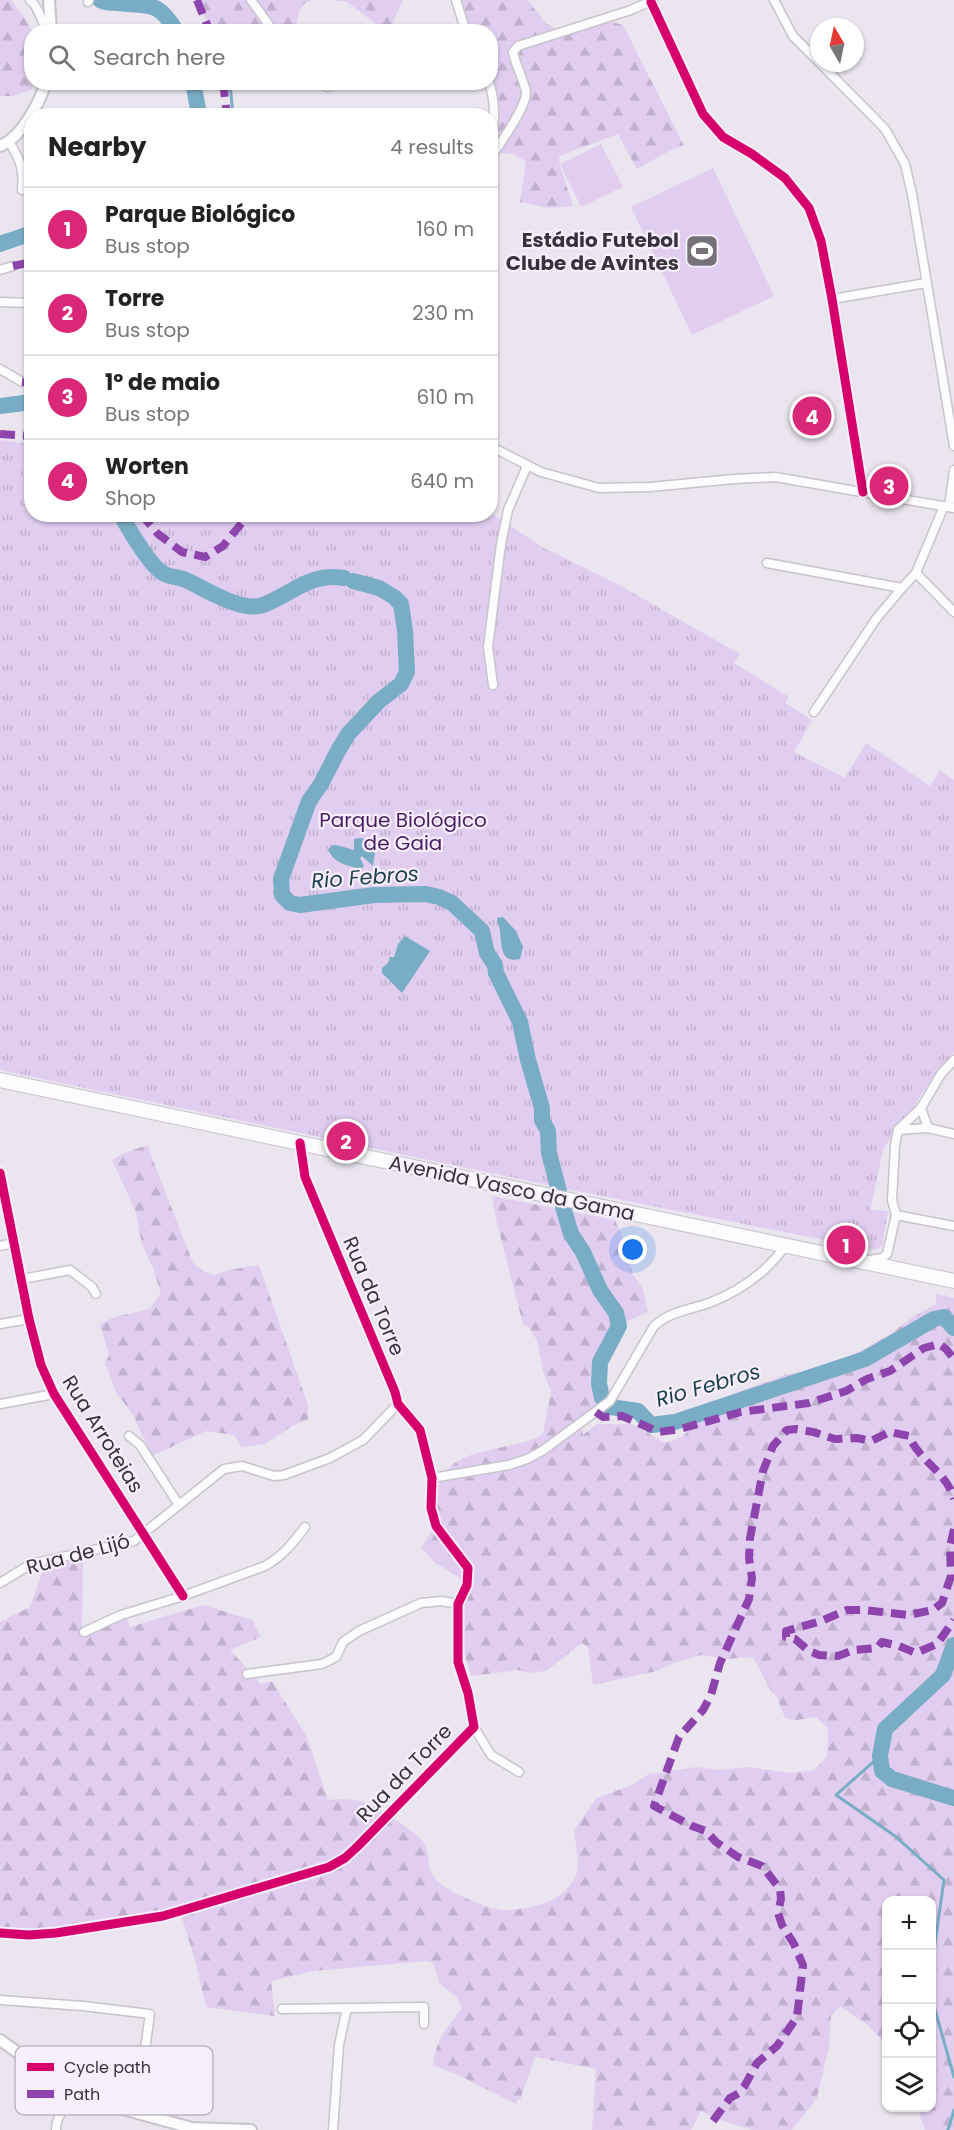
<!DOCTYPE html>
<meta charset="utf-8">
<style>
:root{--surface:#fff;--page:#f6f6f6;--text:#222;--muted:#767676;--line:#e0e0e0;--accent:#db2777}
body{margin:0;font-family:Poppins,sans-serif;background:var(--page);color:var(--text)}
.controls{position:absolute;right:18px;bottom:18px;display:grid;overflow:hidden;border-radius:12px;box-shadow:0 2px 4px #0004}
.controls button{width:54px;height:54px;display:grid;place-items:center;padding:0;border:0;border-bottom:2px solid var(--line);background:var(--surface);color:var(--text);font:30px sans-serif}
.compass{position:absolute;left:810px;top:18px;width:54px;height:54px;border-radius:50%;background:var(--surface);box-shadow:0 2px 4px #0004;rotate:351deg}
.you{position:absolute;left:633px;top:1250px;width:21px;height:21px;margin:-15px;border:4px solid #fff;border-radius:50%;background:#1a73e8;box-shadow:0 0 0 9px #1a73e833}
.badge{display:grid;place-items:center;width:39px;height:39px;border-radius:50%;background:var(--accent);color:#fff;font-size:20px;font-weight:700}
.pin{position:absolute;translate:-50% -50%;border:3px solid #fff;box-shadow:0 2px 6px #0006}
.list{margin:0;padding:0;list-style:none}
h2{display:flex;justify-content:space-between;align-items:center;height:78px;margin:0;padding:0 24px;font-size:26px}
h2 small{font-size:20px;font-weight:400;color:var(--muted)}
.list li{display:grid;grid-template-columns:39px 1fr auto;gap:18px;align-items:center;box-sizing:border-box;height:84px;padding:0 24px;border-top:2px solid var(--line)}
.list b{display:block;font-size:22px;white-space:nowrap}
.list p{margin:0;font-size:20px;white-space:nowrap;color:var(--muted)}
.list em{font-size:20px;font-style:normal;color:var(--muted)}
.icon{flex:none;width:33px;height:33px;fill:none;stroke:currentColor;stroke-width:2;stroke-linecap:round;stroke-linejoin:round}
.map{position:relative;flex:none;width:954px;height:2130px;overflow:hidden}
.search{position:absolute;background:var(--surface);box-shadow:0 2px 4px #0004;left:24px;top:24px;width:474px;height:66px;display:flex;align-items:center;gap:15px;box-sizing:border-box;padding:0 21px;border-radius:24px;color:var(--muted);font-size:22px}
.panel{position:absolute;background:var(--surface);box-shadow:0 2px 4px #0004;left:24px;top:108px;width:474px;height:414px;border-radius:24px}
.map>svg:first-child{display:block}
</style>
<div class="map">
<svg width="954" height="2130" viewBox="0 0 954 2130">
<defs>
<pattern id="forest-firs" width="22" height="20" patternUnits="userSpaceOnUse" patternTransform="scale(1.5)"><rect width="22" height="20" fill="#e0cdef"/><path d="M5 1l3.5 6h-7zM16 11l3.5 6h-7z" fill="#c1b0ce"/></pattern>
<pattern id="park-tufts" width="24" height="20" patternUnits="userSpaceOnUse" patternTransform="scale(1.5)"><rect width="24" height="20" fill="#e0cdef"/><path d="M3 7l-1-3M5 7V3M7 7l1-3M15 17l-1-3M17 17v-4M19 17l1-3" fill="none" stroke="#c1b0ce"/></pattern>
</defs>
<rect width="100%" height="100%" fill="#eae5ef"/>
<!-- grass -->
<g fill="#e0cdef">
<polygon points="601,144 623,187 581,207 560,164"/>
<polygon points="713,168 774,296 692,335 631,207"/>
</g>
<!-- forest -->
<g fill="url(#forest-firs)">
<polygon points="0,0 11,0 23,16 32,31 32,82 34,83 30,91 11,96 0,96"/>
<path d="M195,0H313C297,3 298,18 295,32H238C231,27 226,32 219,31C211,29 199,8 195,0Z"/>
<polygon points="332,0 403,0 389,31 387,32 347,2"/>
<polygon points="454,0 527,0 546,23 559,31 612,22 623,25 684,146 671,150 637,169 618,134 559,156 560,166 573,206 549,208 520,202 526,162 514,154 491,152 490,32 463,31"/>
<polygon points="147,1145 193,1263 203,1271 214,1275 230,1270 259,1265 308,1405 308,1419 292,1426 265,1444 242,1447 234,1435 206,1431 152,1456 133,1415 116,1392 105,1363 109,1355 100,1324 115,1317 150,1309 161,1293 153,1268 142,1245 136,1212 112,1160 125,1153"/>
<path d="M492,1196L615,1220L622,1236L633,1275L643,1289L648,1312L628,1321L606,1353L599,1376L602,1397L581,1422L583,1435L597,1424H632L665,1443L682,1437L714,1406L732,1394L785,1375L820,1369L857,1353L889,1335L913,1317L936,1304V1294L954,1298V2130H925L918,2108H932V1900H886V2045L868,2025L840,2006L831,2015L829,2047L817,2098L792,2130H753L717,2119L701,2111L691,2130H592L596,2069L535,2057L520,2100L518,2099L516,2104L460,2076L433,2065C438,2034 445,2032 462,2008L457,1997L440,1984L433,1963L427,1961L314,1971L271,1981L275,2016L206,2007L195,1960L180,1911L33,1934L6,1931L0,1940V1622L30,1607L46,1562L83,1559L82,1633L126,1615L130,1627L203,1605L252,1620L261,1637L230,1650L261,1684L272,1681L307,1737L328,1800C339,1799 349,1799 360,1801C372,1804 419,1833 425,1844C431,1859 425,1873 442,1885C455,1895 485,1907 501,1910C507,1911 514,1909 520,1909C543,1906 570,1897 577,1871C580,1860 575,1842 574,1830L597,1798L632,1785L649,1774L697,1767L719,1770L748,1767L791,1773L814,1770L827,1757L828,1728L816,1717L796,1720L785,1718L777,1697L771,1691L753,1657L727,1659L701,1655L676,1662L656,1671L593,1685L588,1647L582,1643L546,1671L528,1673L518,1670L471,1676L465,1655H462C461,1630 466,1604 461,1579L435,1562L421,1548C425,1541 431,1534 432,1527C436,1509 432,1494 442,1477C460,1445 514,1452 543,1434L551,1391L544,1375L537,1340L529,1328L523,1324L497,1223Z"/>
</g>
<!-- park -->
<polygon fill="url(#park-tufts)" points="0,440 31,444 32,514 490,514 491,513 542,547 619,585 740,654 734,663 789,697 785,703 812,720 794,752 845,778 866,743 930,786 940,770 954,780 954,1052 922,1093 913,1109 893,1130 890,1139 883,1150 870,1210 888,1211 882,1246 875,1250 572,1190 0,1070"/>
<!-- water -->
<g fill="#79adc6">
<path d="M360,838L365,839L375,853L373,866L362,856L360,858L364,866L361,869C347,865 335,864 328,850L331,846L336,845L354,850V839Z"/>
<path d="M503,917L516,931L523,947L520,959C500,964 502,945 500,932C500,927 497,923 497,918Z"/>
<polygon points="405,936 430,951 402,993 382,973 382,968 388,963 390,957 394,957 398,944"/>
</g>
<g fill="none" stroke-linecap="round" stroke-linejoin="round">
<!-- stream -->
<g stroke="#79adc6" stroke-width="3">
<polyline points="219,82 227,84 231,93 233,116"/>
<polyline points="194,85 201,86 216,82"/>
<polyline points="880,1756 836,1795 895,1836 944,1880 932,1964"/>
<polyline points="932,1999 954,2077"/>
<polyline points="948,2130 954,2110"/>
</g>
<!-- river -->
<g stroke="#79adc6" stroke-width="16">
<path d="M100,0C106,3 112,3 118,3C152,7 157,0 177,32"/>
<polyline points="193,82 198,109 196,116"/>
<polyline points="0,244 32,233"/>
<polyline points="0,406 32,402"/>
<path d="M121,514C126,526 150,564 160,571C168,578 177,576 186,580C205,589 242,613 263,605C292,594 310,572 344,578"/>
<polyline points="353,581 379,588 394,597 401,604 405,631 407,672 401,684 379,701 349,733 339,749 321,784 309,801 281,879 282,895 290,903 300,905 374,895 426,894 439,897 452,903 482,931 487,953 495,965 496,973 520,1022 528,1060 542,1108 542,1120 548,1131 549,1153 559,1191"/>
<polyline points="563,1207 571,1234 583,1252 600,1290 616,1313 619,1326 600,1362 599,1384 602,1398 610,1407 638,1411 651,1425 675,1422 865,1359 934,1319 944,1317 954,1328"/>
<polyline points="954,1645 943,1675 885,1729 880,1756 882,1771 892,1779 954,1798"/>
</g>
<defs>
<g id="minor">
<path d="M30,0C43,11 38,23 51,31"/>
<polyline points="251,0 274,32"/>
<polyline points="456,0 466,32"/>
<polyline points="774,0 793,36 819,62"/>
<polyline points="88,2 89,0"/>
<polyline points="651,2 703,114 723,137 752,154 785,178 809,208 821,241 832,299 863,492"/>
<polyline points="820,63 885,129 905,164 912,194 954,446"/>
<polyline points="324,82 328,87"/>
<path d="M489,82C497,106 494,129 490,153"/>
<path d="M9,142C20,158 24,170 22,190"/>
<path d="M490,159C499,144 527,107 526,92C525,83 515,64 513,52L518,46L631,10L653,0"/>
<polyline points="0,270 13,266"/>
<polyline points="832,299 926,283"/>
<polyline points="0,302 32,303"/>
<polyline points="0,369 22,382"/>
<polyline points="490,446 541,472 599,488 650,487 734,479 775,477 954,508"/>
<polyline points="949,507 954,470"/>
<polyline points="767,563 902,588 916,573 944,506"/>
<polyline points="916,573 954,612"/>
<polyline points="493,685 488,647 501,544 508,510 527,466"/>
<polyline points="814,712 876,619 902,588"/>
<polyline points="921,1108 928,1128 954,1134"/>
<polyline points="898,1130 928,1128"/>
<polyline points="0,1173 29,1319 41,1365 54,1394 183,1596"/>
<polyline points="896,1215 954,1226"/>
<polyline points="0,1246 13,1243"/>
<polyline points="870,1260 882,1258 887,1254 896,1215 892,1200 895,1145 898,1130 921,1108 941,1074 954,1060"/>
<polyline points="22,1279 70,1270 92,1287 96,1294"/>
<polyline points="0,1324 29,1319"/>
<polyline points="0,1404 54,1394"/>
<polyline points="129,1436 140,1445 179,1505"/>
<path d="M432,1478L509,1465L527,1459L542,1451L610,1401L654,1326C671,1311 689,1310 709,1303C740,1291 767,1272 786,1245"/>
<polyline points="0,1583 31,1564 134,1541 224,1469 242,1466 274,1476 284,1475 330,1458 363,1440 398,1404"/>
<path d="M84,1632L121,1615L183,1596L265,1566C283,1556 293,1543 305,1527"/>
<polyline points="247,1674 322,1664 336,1657 343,1642 359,1631 421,1603 441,1601 458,1604"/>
<polyline points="474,1727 491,1755 519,1772"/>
<polyline points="0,1933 29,1935 56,1933 163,1916 329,1867 345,1858 358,1846 474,1727 468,1693 458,1662 458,1604 467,1585 468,1568 436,1526 431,1508 432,1478 420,1430 398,1404 395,1392 305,1177 300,1143"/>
<polyline points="0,2000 83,2006 150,2014 136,2113"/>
<polyline points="282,2009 424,2007 424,2024"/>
<path d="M56,2130C56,2116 67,2104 75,2093"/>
<polyline points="333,2130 339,2045 347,2008"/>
</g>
<g id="tertiary">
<polyline points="49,0 51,32"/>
<path d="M0,146C22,137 39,104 46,82"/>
<polyline points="0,2040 75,2093 97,2102 192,2128 251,2130"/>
</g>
<polyline id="primary" points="0,1080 954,1281"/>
</defs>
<!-- minor casing -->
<use href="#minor" stroke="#c7c4cb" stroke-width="11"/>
<!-- tertiary casing -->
<use href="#tertiary" stroke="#c7c4cb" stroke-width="14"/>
<!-- primary casing -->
<use href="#primary" stroke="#c7c4cb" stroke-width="16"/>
<!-- minor -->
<use href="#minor" stroke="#fcfbfd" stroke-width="8"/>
<!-- tertiary -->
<use href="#tertiary" stroke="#fcfbfd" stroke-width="10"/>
<!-- primary -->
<use href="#primary" stroke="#fcfbfd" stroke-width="14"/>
<!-- quiet -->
<g stroke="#8e44ad" stroke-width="8" stroke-dasharray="15 8" stroke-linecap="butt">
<polyline points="197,0 210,32"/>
<polyline points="223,82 227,116"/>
<polyline points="13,266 32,262"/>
<polyline points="22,382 32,383"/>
<polyline points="0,434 32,436"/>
<polyline points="141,514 158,534 182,552 205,557 223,546 249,514"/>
<polyline points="596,1412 603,1417 622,1416 659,1432 680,1429 741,1412 809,1403 846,1391 867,1379 890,1371 924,1348 939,1344 946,1349 954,1359"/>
<polyline points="954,1529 950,1547 951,1576 942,1603 933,1610 909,1615 864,1610 847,1610 821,1621 786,1631 786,1637 795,1639 809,1651 819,1655 838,1656 854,1650 877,1648 882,1642 899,1646 916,1653 937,1644 954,1620"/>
<path d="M713,2121L730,2098L739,2093L744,2087L757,2063L777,2046L797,2017L803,1965L794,1944L782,1925L778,1913L781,1899L780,1889L762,1866L738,1857L716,1842L706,1831L692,1826L654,1806L679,1737L703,1710L711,1695L720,1663L749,1599L752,1578L749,1558L750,1538L763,1471L773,1446L787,1430L796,1429L813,1432L835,1439L857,1438L871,1441L890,1432L909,1436C919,1461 947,1472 954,1499"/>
</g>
<defs>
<g id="cycleway">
<polyline points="651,2 703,114 723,137 752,154 785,178 809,208 821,241 832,299 863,492"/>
<polyline points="0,1173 29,1319 41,1365 54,1394 183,1596"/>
<polyline points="0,1933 29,1935 56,1933 163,1916 329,1867 345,1858 358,1846 474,1727 468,1693 458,1662 458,1604 467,1585 468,1568 436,1526 431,1508 432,1478 420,1430 398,1404 395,1392 305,1177 300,1143"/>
</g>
</defs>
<!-- cycleway casing -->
<use href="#cycleway" stroke="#f7effd" stroke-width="13"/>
<!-- cycleway -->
<use href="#cycleway" stroke="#d6006c" stroke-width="9"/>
</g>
<!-- icons -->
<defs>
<symbol id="stadium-square" viewBox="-11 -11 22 22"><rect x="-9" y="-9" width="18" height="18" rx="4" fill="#767179" stroke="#f7effd"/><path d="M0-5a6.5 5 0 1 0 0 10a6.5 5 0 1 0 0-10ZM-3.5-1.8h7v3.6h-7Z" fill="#fff"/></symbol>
</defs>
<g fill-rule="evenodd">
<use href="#stadium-square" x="683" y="232" width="38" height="38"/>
</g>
<g text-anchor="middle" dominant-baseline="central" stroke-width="4.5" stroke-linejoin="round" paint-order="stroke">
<!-- poi labels -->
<g font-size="20" font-weight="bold" fill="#37333a" stroke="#f7effd" text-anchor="end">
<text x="679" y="240">Estádio Futebol<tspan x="679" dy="23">Clube de Avintes</tspan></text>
</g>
<!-- park labels -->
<g font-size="20" fill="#481e61" stroke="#f7effd">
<text x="403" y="820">Parque Biológico<tspan x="403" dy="23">de Gaia</tspan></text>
</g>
<!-- street labels -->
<g font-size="20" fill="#37333a" stroke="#f7effd">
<text transform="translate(512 1188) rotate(12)">Avenida Vasco da Gama</text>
<text transform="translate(374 1296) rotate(67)">Rua da Torre</text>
<text transform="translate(103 1434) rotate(58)">Rua Arroteias</text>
<text transform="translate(78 1554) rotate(-15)">Rua de Lijó</text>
<text transform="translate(404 1773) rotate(-46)">Rua da Torre</text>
</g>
<!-- water labels -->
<g font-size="21" font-style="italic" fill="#1c3e4d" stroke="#f7effd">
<text transform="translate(365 877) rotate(-4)">Rio Febros</text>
<text transform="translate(708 1385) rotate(-16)">Rio Febros</text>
</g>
</g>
<!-- legend -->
<rect x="15" y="2046" width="198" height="69" rx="9" fill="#f7effd" stroke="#bdb7c2" stroke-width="1.5"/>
<rect x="27" y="2063" width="27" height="8" fill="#d6006c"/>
<rect x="27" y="2090" width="27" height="8" fill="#8e44ad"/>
<g font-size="16" fill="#37333a">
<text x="64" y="2073">Cycle path</text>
<text x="64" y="2100">Path</text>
</g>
</svg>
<div class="controls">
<button>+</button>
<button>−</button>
<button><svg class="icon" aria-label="locate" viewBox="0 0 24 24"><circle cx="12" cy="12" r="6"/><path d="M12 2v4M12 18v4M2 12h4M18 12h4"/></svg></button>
<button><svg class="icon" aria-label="layers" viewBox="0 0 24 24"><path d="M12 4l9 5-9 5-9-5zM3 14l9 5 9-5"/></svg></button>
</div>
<svg class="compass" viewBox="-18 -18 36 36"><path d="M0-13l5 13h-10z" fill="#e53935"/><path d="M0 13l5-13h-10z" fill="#767676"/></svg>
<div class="you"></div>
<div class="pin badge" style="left:846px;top:1245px">1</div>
<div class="pin badge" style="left:346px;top:1141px">2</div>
<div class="pin badge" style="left:889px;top:486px">3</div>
<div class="pin badge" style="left:812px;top:416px">4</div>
<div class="search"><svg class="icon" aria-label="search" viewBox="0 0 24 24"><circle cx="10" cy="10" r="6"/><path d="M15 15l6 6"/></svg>Search here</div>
<section class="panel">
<h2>Nearby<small>4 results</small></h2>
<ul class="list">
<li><span class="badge">1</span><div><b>Parque Biológico</b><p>Bus stop</p></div><em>160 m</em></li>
<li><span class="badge">2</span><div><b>Torre</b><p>Bus stop</p></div><em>230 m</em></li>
<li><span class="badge">3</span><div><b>1º de maio</b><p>Bus stop</p></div><em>610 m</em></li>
<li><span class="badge">4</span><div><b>Worten</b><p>Shop</p></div><em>640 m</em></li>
</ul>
</section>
</div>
